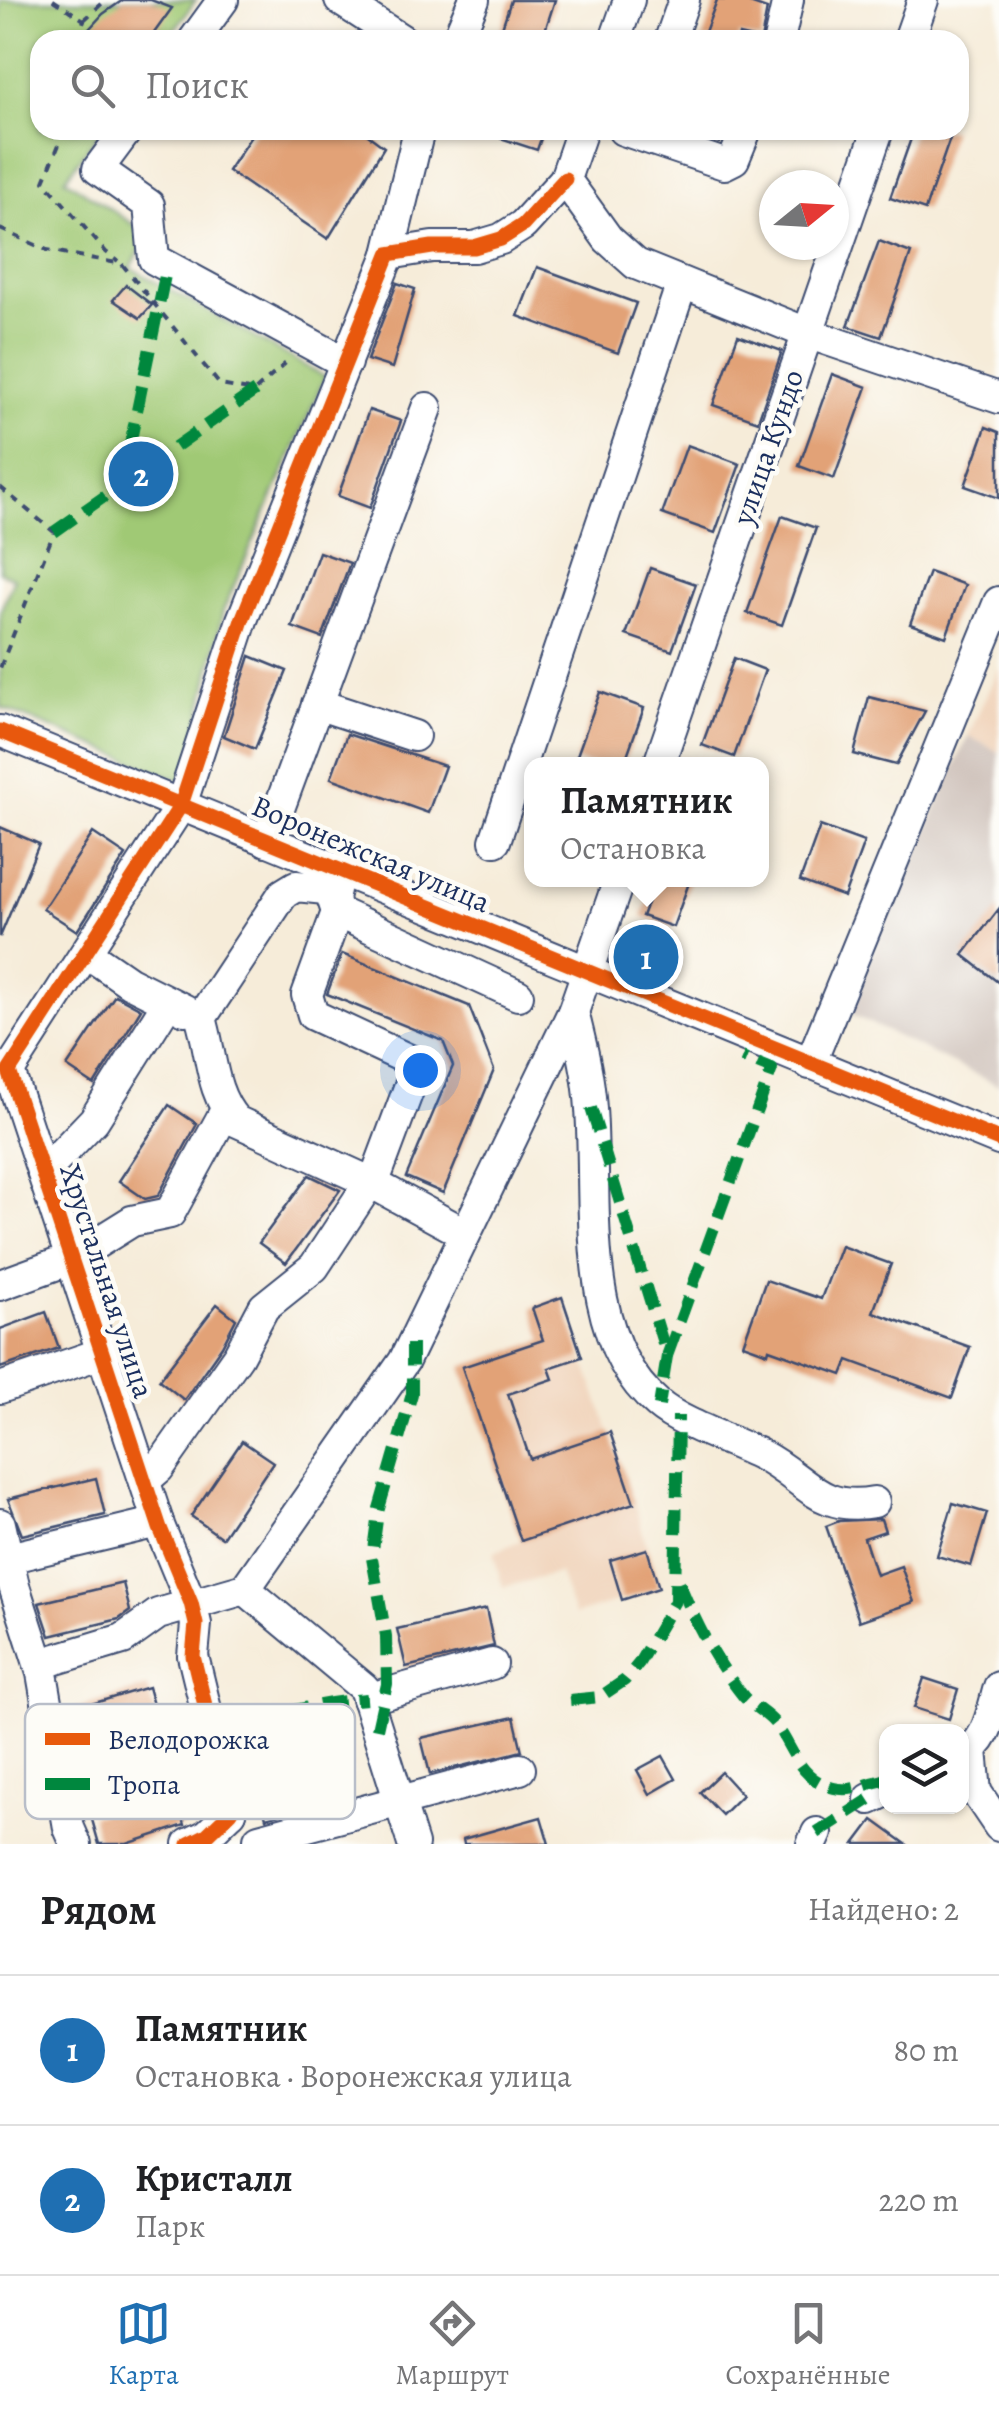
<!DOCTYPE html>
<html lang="ru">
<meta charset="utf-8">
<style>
:root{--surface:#fff;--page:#f2f2f2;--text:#202124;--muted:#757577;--line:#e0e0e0;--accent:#1f6fb2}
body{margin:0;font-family:Alegreya,serif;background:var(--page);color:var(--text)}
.controls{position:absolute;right:30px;bottom:30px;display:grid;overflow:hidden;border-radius:20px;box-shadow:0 2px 8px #0004}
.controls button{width:90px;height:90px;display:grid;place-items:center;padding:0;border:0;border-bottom:2px solid var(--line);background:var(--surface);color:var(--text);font:50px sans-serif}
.compass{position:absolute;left:759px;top:170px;width:90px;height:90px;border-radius:50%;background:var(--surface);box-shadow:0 2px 8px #0004;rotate:72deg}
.you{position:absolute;left:420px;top:1070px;width:35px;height:35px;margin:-25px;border:8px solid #fff;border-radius:50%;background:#1a73e8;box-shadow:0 0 0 15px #1a73e833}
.badge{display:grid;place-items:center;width:65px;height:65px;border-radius:50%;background:var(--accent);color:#fff;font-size:32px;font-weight:700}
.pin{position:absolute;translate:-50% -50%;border:5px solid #fff;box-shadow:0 2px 10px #0006}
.popup{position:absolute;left:524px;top:757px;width:245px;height:130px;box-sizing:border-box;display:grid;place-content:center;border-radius:20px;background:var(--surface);filter:drop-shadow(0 2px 8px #0005);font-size:32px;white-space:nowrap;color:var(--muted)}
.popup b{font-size:38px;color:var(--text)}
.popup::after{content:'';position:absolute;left:50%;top:100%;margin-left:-20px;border:20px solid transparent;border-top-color:var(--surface)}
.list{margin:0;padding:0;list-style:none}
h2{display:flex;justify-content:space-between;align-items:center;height:130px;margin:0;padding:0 40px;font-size:42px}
h2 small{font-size:32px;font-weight:400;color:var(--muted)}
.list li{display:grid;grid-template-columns:65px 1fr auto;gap:30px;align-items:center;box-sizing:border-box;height:150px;padding:0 40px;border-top:2px solid var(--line)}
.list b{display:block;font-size:38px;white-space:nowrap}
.list p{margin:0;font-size:32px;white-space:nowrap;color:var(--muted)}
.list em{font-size:32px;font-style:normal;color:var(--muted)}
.icon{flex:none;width:55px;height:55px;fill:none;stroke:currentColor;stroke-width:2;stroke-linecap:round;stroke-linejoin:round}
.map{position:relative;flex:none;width:999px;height:1844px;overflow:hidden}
.search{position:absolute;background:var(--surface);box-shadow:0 2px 8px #0004;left:30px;right:30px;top:30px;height:110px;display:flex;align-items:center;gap:25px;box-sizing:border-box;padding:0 35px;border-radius:30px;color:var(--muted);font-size:38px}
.sheet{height:430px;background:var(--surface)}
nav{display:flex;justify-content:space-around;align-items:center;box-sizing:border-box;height:140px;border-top:2px solid var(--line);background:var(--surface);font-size:28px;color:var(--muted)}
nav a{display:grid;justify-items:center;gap:5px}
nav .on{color:var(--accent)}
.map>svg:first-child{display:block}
</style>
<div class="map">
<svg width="999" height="1844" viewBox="0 0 999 1844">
<rect width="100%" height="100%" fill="#fdfcf7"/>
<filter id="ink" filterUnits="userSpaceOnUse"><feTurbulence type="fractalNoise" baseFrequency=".01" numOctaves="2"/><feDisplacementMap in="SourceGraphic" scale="20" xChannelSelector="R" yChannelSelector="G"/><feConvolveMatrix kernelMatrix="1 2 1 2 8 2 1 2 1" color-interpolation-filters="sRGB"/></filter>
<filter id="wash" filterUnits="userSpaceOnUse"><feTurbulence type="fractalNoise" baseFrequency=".0048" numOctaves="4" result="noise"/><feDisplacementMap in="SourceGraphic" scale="40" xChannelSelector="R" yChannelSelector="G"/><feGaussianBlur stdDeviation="2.25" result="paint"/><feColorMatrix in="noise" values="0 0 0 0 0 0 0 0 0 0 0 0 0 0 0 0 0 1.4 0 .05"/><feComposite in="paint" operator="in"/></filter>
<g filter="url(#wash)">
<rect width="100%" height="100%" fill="#f6ecd9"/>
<!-- built -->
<g fill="#f1d5bd">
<polygon points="999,667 999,752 968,736"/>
<polygon points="562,1297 634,1503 659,1588 574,1615 559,1573 503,1587 493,1553 521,1540 462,1367 543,1340 532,1308"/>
</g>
<!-- industrial -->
<polygon fill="#cec1ba" points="968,736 999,752 999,1086 847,1012"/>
<!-- green -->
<polygon fill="#a0c974" stroke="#5e7c69" stroke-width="2.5" points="0,0 196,0 167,40 40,40 40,130 101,130 65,179 148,234 131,268 325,377 223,611 186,783 0,707 0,612 14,578 0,572"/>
<g id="blocks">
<!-- building -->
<g fill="#e2a277">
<polygon points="123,0 151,0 172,8 149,40 79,40 103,14"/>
<polygon points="511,0 555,0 542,40 498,40"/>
<polygon points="717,0 741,0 767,9 761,40 739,35 738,40 702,40"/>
<polygon points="255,130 361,130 384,147 328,239 228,171"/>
<polygon points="486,130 544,130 537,150 485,133"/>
<polygon points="682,130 726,130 720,143"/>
<polygon points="914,130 953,130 925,210 890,198"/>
<polygon points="879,241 911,253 881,337 848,326"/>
<polygon points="537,267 636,303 618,353 518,316"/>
<polygon points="397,283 415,289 392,368 367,360"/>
<polygon points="126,285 152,305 140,318 113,300"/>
<polygon points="738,335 782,351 758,421 713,405"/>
<polygon points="832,374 867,387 834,479 799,466"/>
<polygon points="369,410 401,421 370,508 338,496"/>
<polygon points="986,427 999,432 999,498 965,486"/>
<polygon points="687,445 740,464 715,533 662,514"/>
<polygon points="782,516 816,528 782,625 747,613"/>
<polygon points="319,552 350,563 322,638 292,627"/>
<polygon points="650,568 696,584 672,651 626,635"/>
<polygon points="929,572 965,585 946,637 910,624"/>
<polygon points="250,656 287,671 255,749 224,736"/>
<polygon points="734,658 765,670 734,757 702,745"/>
<polygon points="600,692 644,708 624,764 586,764 575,761"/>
<polygon points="869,697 925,711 896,765 854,754"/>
<polygon points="347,734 445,766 428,813 331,778"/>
<polygon points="820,826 864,842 844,897 800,881"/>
<polygon points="0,827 39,844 0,937"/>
<polygon points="93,833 126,855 77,931 43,909"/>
<polygon points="656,880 690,880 673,927 642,916"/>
<polygon points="999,909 999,983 963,955"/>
<polygon points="342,954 469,1006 494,1070 443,1193 406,1177 453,1066 443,1041 327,994"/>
<polygon points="115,995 141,1009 94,1085 67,1067"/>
<polygon points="169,1105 197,1124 158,1196 145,1199 119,1181"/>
<polygon points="309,1175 340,1190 286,1263 259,1243"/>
<polygon points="841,1246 891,1264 873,1312 970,1347 952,1398 848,1360 842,1375 769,1349 768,1353 743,1344 766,1280 821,1299"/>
<polygon points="562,1297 582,1357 549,1368 553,1379 508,1394 530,1459 610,1432 634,1503 521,1541 462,1367 543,1340 532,1308"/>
<polygon points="217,1304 236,1319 222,1346 184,1400 159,1380"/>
<polygon points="46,1312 59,1348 0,1368 0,1329"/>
<polygon points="242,1441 273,1462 222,1538 191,1516"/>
<polygon points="96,1478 105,1515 22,1535 8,1499"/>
<polygon points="953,1503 987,1513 971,1566 937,1556"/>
<polygon points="881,1519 885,1531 864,1538 876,1575 901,1566 914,1602 859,1621 826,1526 839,1521"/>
<polygon points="647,1549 659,1588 622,1600 610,1560"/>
<polygon points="123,1583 130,1611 119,1619 50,1636 39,1603"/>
<polygon points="486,1609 494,1646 406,1667 397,1629"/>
<polygon points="924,1678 958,1689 949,1719 914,1708"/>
<polygon points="148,1687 158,1723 74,1748 68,1711"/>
<polygon points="514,1717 522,1751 430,1774 421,1738"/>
<polygon points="663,1756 676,1779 650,1794 637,1770"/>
<polygon points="339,1758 350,1795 266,1818 256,1781"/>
<polygon points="721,1772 742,1795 722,1815 700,1792"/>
<polygon points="175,1792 185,1825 127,1844 99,1844 91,1816"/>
<polygon points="541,1817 549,1844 464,1844 463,1839"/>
<polygon points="873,1820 906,1844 855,1844"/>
</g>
</g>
</g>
<g filter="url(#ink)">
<use href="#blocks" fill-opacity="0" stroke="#3c4b70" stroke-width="2.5"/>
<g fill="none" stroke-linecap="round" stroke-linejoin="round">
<defs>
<g id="minor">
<polyline points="340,0 402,40"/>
<polyline points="194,40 223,0"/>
<polyline points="457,40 474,0"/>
<polyline points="615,40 629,0"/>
<polyline points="670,40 684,0"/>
<polyline points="779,40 788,0"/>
<polyline points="909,40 923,0"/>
<polyline points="127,130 98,169 149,205 154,259 346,363"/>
<polyline points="582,130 565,179 608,239 636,264 807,333 999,398"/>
<polyline points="623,130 724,164 734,159 746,130"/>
<polyline points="389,254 419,130"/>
<polyline points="317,704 414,736"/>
<polyline points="0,731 999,1140"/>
<polyline points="659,764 878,130"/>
<polyline points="267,841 427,408"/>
<polyline points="495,841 682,283"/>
<path d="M335,890L296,886L283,894L201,1018C212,1053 210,1092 236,1121L370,1182L378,1171L418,1064L313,1015L307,995L337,912"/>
<polyline points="334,893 333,900 337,912 518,995"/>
<polyline points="87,953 129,982 185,1010"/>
<path d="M573,1012C581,1044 589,1075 591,1109C598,1202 578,1337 658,1404C681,1424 732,1440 761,1455C807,1479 818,1512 874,1502"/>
<polyline points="810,1064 999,602"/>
<polyline points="43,1173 94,1120 168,1002"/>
<polyline points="0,1285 71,1259 132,1221 170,1213 226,1110"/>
<polyline points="0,1388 102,1353"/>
<polyline points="145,1480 159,1468 238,1356 264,1307 314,1267 370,1182 464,1233"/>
<polyline points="0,1524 14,1586 42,1673 69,1828 76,1844"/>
<polyline points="21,1555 158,1522"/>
<polyline points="245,1589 364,1688 413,1844"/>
<polyline points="53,1660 123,1639 158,1614 245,1589 404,1361 573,1012 619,880"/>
<polyline points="367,1699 492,1664"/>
<polyline points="972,1750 976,1792 999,1826"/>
<path d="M962,1755C988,1742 991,1714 999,1687"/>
<polyline points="80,1768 212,1734"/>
<polyline points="870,1799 886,1791"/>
<polyline points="231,1812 193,1656 196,1624 191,1603 160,1528 9,1071 181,805 242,620 389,254 432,247 474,247 501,239 523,225 565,179"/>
<polyline points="259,1839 520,1769"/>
<polyline points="189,1844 207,1835 231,1812"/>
<polyline points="812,1844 817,1833"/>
</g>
</defs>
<!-- minor casing -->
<use href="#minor" stroke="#3c4b70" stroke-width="34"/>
<!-- path -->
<g stroke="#3c4b70" stroke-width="4" stroke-dasharray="8 8" stroke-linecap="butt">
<polyline points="53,0 84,20 77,40"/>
<polyline points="84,20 106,0"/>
<polyline points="65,130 44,181 106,252 118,261"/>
<polyline points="0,229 47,250 122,264 220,385 255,391 289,360"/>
<polyline points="0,487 54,532 0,668"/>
</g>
<!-- minor -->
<use href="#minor" stroke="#fff" stroke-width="30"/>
<!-- quiet -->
<g stroke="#00873e" stroke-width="12" stroke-dasharray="25 12" stroke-linecap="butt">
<polyline points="122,483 167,266"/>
<polyline points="54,532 255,391"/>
<polyline points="591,1108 667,1356 659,1406"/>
<polyline points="667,1356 772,1069 742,1057"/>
<path d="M679,1582C696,1624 715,1661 744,1697C754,1708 771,1715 778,1728C795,1753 800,1779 834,1788C854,1793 867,1782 886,1780"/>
<polyline points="570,1700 600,1697 625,1680 639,1663 675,1601 678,1416"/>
<polyline points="377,1729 387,1684 386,1636 372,1558 378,1512 412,1394 412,1344"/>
<path d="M212,1734C264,1717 312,1703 367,1699"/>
<polyline points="817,1833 870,1799"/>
</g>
<defs>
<g id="cycleway">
<polyline points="0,731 999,1140"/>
<polyline points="189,1844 207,1835 231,1812 193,1656 196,1624 191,1603 160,1528 9,1071 181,805 242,620 389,254 432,247 474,247 501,239 523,225 565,179"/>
</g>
</defs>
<!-- cycleway casing -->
<use href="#cycleway" stroke="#fdfcf7" stroke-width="21"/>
<!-- cycleway -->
<use href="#cycleway" stroke="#e8590c" stroke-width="15"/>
</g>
</g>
<g text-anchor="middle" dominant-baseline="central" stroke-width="9" stroke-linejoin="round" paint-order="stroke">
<!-- street labels -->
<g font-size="30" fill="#1b2f5e" stroke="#fdfcf7">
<text transform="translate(768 447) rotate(-71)">улица Кундо</text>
<text transform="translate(371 854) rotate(23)">Воронежская улица</text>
<text transform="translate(107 1281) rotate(72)">Хрустальная улица</text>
</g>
</g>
<!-- legend -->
<rect x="25" y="1704" width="330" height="115" rx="15" fill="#fdfcf7" stroke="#b9bec9" stroke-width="2.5"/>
<rect x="45" y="1733" width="45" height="12" fill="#e8590c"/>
<rect x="45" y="1778" width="45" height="12" fill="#00873e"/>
<g font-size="28" fill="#1b2f5e">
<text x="108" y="1749">Велодорожка</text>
<text x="108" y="1794">Тропа</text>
</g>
</svg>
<div class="controls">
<button><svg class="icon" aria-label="layers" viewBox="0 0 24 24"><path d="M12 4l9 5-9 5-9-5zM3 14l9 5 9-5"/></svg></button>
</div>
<svg class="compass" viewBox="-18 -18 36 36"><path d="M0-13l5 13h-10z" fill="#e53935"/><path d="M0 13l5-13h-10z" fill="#757577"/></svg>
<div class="you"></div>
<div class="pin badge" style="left:646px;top:957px">1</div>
<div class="popup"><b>Памятник</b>Остановка</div>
<div class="pin badge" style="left:141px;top:474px">2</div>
<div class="search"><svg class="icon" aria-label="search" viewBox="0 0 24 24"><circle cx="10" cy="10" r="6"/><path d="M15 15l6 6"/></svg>Поиск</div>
</div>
<section class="sheet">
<h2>Рядом<small>Найдено: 2</small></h2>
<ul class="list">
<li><span class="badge">1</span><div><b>Памятник</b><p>Остановка · Воронежская улица</p></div><em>80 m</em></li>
<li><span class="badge">2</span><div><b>Кристалл</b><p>Парк</p></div><em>220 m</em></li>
</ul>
</section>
<nav>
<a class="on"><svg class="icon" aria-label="map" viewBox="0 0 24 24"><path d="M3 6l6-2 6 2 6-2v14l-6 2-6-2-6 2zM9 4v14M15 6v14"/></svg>Карта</a>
<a><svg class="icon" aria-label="directions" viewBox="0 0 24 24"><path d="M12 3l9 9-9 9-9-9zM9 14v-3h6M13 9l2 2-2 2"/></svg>Маршрут</a>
<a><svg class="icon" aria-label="saved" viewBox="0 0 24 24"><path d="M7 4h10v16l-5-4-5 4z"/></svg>Сохранённые</a>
</nav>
